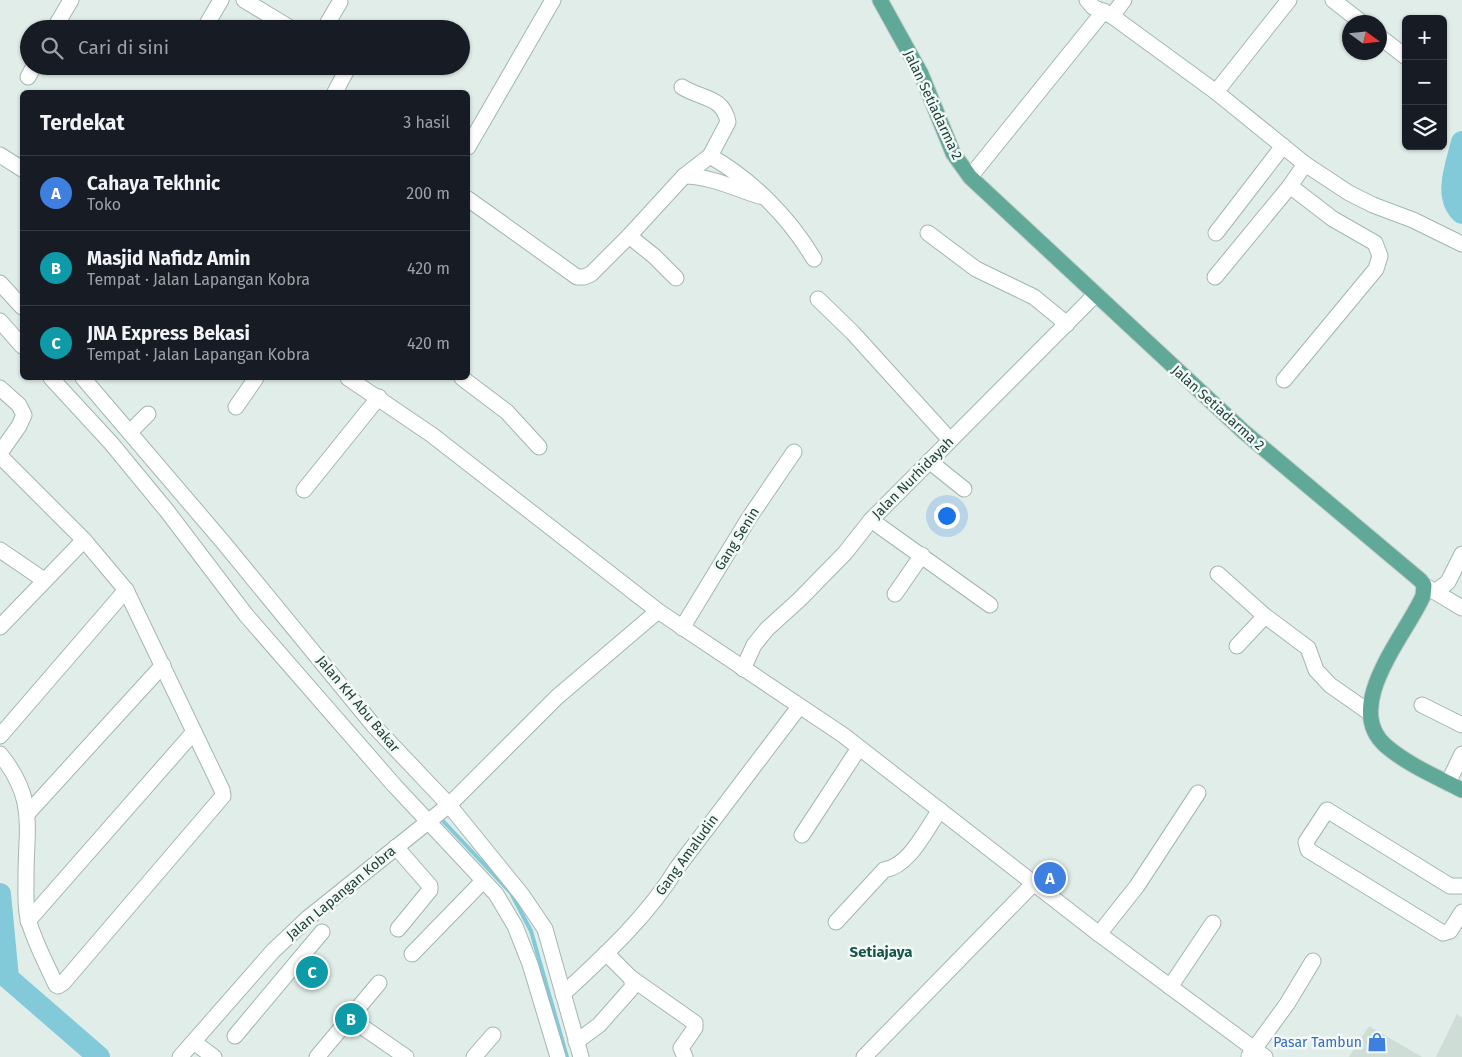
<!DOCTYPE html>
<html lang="id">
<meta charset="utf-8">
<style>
:root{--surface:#171b24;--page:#242831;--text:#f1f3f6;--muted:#9ea1a6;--line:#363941;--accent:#ff7e4d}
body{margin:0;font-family:"Fira Sans",sans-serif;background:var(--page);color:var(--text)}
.controls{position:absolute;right:15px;top:15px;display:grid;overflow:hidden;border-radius:8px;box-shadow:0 1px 4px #0004}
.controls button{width:45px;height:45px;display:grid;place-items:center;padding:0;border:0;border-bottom:1px solid var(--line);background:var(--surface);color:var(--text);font:25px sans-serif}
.compass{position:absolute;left:1342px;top:15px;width:45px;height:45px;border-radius:50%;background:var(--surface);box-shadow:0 1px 4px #0004;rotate:105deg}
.you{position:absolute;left:946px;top:515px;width:18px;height:18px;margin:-12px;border:4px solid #fff;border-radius:50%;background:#1a73e8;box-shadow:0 0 0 8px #1a73e833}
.badge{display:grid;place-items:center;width:32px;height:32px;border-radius:50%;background:var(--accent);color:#fff;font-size:16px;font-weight:700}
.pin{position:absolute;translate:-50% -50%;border:2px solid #fff;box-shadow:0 1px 5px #0006}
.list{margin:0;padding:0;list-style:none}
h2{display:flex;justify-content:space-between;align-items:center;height:65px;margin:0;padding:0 20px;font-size:21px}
h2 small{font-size:16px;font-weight:400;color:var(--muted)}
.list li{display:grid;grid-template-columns:32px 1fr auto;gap:15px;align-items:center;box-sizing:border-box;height:75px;padding:0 20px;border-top:1px solid var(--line)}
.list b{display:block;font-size:19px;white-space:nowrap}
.list p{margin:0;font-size:16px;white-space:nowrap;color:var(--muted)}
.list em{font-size:16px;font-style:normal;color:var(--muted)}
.icon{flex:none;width:28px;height:28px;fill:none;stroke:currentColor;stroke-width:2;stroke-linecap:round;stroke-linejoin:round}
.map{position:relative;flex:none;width:1462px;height:1057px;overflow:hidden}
.search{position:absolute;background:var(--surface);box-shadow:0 1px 4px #0004;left:20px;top:20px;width:450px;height:55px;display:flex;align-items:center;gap:12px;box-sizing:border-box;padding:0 18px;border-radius:28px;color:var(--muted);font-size:19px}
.panel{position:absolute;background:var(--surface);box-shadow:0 1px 4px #0004;left:20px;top:90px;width:450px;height:290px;border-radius:8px}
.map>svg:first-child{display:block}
</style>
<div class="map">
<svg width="1462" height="1057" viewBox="0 0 1462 1057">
<rect width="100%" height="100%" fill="#e1ede8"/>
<!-- built -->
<g fill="#cfddd7">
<polygon points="1457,1014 1462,1018 1462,1057 1436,1057"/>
<polygon points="1369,1026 1422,1057 1349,1057"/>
</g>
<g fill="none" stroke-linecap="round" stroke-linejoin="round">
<!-- stream -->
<polyline stroke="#82c9d9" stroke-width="4" points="444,822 511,893 531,931 567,1057"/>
<!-- river -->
<g stroke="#82c9d9" stroke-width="22">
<path d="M1462,142C1457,164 1443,196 1462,213"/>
<polyline points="0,894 8,978 99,1057"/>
</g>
<defs>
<g id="minor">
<polyline points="244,0 292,29"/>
<polyline points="1087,0 1093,7 1112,16 1216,92 1305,164 1349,193 1373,205 1413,220 1462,244"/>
<polyline points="1333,0 1361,22"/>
<polyline points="1112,16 1124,0"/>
<polyline points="54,29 71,0"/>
<polyline points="204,29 221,0"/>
<polyline points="324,29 340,2"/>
<polyline points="1380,37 1406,57"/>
<polyline points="28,77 34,66"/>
<path d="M682,87C701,99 723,96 728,122L710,156"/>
<polyline points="335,92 349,66"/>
<polyline points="1216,92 1289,0"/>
<polyline points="468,147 553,0"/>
<polyline points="0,155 22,169"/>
<path d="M684,176C710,176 734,188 759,196"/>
<polyline points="970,177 1104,11"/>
<path d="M468,199L577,277H584L591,274L629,236L684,176L710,156C752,180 789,217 814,259"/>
<polyline points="928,233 976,269 1034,297 1067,324"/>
<polyline points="1216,233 1283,146"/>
<polyline points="629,236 654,256 676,278"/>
<polyline points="1215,277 1290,186"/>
<polyline points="0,283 22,307"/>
<polyline points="818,299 853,333 950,440"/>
<polyline points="0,321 22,346"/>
<polyline points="51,378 111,443 167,511 246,615 394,785 496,894 515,926 530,964 558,1057"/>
<polyline points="83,378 223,542 374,726 449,805 522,895 545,929 581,1057"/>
<polyline points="348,378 432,435 658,611 843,735 1099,934 1265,1057"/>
<polyline points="462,378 507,412 539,447"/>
<polyline points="1284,380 1376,269 1380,256 1375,243 1333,219 1290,186 1305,164"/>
<polyline points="0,388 19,405 24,415 19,426 0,453"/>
<polyline points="236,407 256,378"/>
<polyline points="131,431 148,414"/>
<path d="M0,456L84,540L126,590L222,790L223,796L63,983L58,986L56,985C47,965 35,943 29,922C25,910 26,896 26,884C25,829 38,801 0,754"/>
<polyline points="929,461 964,489"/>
<polyline points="304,490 379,397"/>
<polyline points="871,520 990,605"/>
<polyline points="0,550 44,580"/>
<polyline points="1218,574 1265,616 1308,648 1316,670 1330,685 1370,713"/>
<polyline points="1427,587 1462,608"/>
<polyline points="1435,592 1448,582 1462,554"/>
<polyline points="895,594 922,555"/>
<polyline points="0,627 84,540"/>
<polyline points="682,628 749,518 794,452"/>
<polyline points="1237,646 1265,616"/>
<polyline points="743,669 754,645 767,629 799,600 845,553 871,520 1096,294"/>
<polyline points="1422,705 1462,725"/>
<polyline points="0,736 126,590"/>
<polyline points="1448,783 1462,754"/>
<polyline points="28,813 163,665"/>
<polyline points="802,835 859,748"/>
<polyline points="396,847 430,886 430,890 398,929"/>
<polyline points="1462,886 1450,886 1327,810 1306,842 1308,850 1443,933 1450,931 1462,912"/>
<polyline points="28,921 193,733"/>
<path d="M836,922L884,870C910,866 926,829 940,810"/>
<polyline points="1099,934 1137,886 1198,793"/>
<polyline points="606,953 631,978 695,1023 695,1028 681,1048 685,1057"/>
<polyline points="412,954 483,881"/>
<polyline points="1170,987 1213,923"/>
<path d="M563,994C604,956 648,916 677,868L799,707"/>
<polyline points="351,1019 406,1057"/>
<polyline points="235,1036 322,932"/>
<polyline points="576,1042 599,1025 630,990 633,986 631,978"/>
<polyline points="195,1043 214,1057"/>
<polyline points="1249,1056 1287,1004 1313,961"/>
<polyline points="180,1057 273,951 308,918 449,805 557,697 658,611"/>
<polyline points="317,1057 379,983"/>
<polyline points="474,1057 493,1035"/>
<polyline points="864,1057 1034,883"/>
</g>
<path id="major" d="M880,0L921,74L953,153L970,177L1244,432L1420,580L1424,585L1423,596C1406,635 1341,707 1386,746C1408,765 1437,777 1462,790"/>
</defs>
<!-- minor casing -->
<use href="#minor" stroke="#a3b6b0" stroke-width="17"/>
<!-- major casing -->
<use href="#major" stroke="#c0cac7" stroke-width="17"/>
<!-- minor -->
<use href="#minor" stroke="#fff" stroke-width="15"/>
<!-- major -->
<use href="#major" stroke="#60a898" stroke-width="15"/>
</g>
<!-- icons -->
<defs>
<symbol id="shop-bare" viewBox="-9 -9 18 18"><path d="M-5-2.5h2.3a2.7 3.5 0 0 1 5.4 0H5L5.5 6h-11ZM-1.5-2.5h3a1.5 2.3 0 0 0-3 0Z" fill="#3f7fe0" stroke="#f2f9f6" stroke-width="2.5" paint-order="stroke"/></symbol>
</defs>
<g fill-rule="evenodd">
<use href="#shop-bare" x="1363" y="1028" width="28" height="28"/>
</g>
<g text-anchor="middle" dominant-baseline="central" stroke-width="5" stroke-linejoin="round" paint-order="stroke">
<!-- street labels -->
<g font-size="14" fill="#1f4038" stroke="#f2f9f6">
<text transform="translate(933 105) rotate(65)">Jalan Setiadarma 2</text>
<text transform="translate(1218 408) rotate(42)">Jalan Setiadarma 2</text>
<text transform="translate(913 478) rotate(-45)">Jalan Nurhidayah</text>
<text transform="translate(737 539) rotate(-58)">Gang Senin</text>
<text transform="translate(358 704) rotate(50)">Jalan KH Abu Bakar</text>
<text transform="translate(687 855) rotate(-54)">Gang Amaludin</text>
<text transform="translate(341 893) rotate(-40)">Jalan Lapangan Kobra</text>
</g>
<!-- shop labels -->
<g font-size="14" fill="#366cbe" stroke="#f2f9f6" text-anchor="end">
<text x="1362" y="1042">Pasar Tambun</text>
</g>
<!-- neighbourhood labels -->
<g font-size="15" font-weight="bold" fill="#185448" stroke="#f2f9f6">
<text x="881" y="952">Setiajaya</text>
</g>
</g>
</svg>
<div class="controls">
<button>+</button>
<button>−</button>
<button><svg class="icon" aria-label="layers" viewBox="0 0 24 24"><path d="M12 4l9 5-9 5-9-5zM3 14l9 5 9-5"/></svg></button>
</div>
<svg class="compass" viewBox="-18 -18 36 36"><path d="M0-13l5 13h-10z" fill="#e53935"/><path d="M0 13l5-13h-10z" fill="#9ea1a6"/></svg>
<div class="you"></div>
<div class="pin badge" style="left:1050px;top:878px;background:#3f7fe0">A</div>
<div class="pin badge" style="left:351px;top:1019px;background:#0f9aa8">B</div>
<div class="pin badge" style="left:312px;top:972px;background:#0f9aa8">C</div>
<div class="search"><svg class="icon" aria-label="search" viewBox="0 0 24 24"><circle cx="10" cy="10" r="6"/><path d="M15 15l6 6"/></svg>Cari di sini</div>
<section class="panel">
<h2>Terdekat<small>3 hasil</small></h2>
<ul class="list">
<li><span class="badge" style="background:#3f7fe0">A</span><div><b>Cahaya Tekhnic</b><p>Toko</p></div><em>200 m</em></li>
<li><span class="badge" style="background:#0f9aa8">B</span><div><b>Masjid Nafidz Amin</b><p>Tempat · Jalan Lapangan Kobra</p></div><em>420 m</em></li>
<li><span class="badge" style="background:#0f9aa8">C</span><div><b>JNA Express Bekasi</b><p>Tempat · Jalan Lapangan Kobra</p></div><em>420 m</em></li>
</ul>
</section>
</div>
